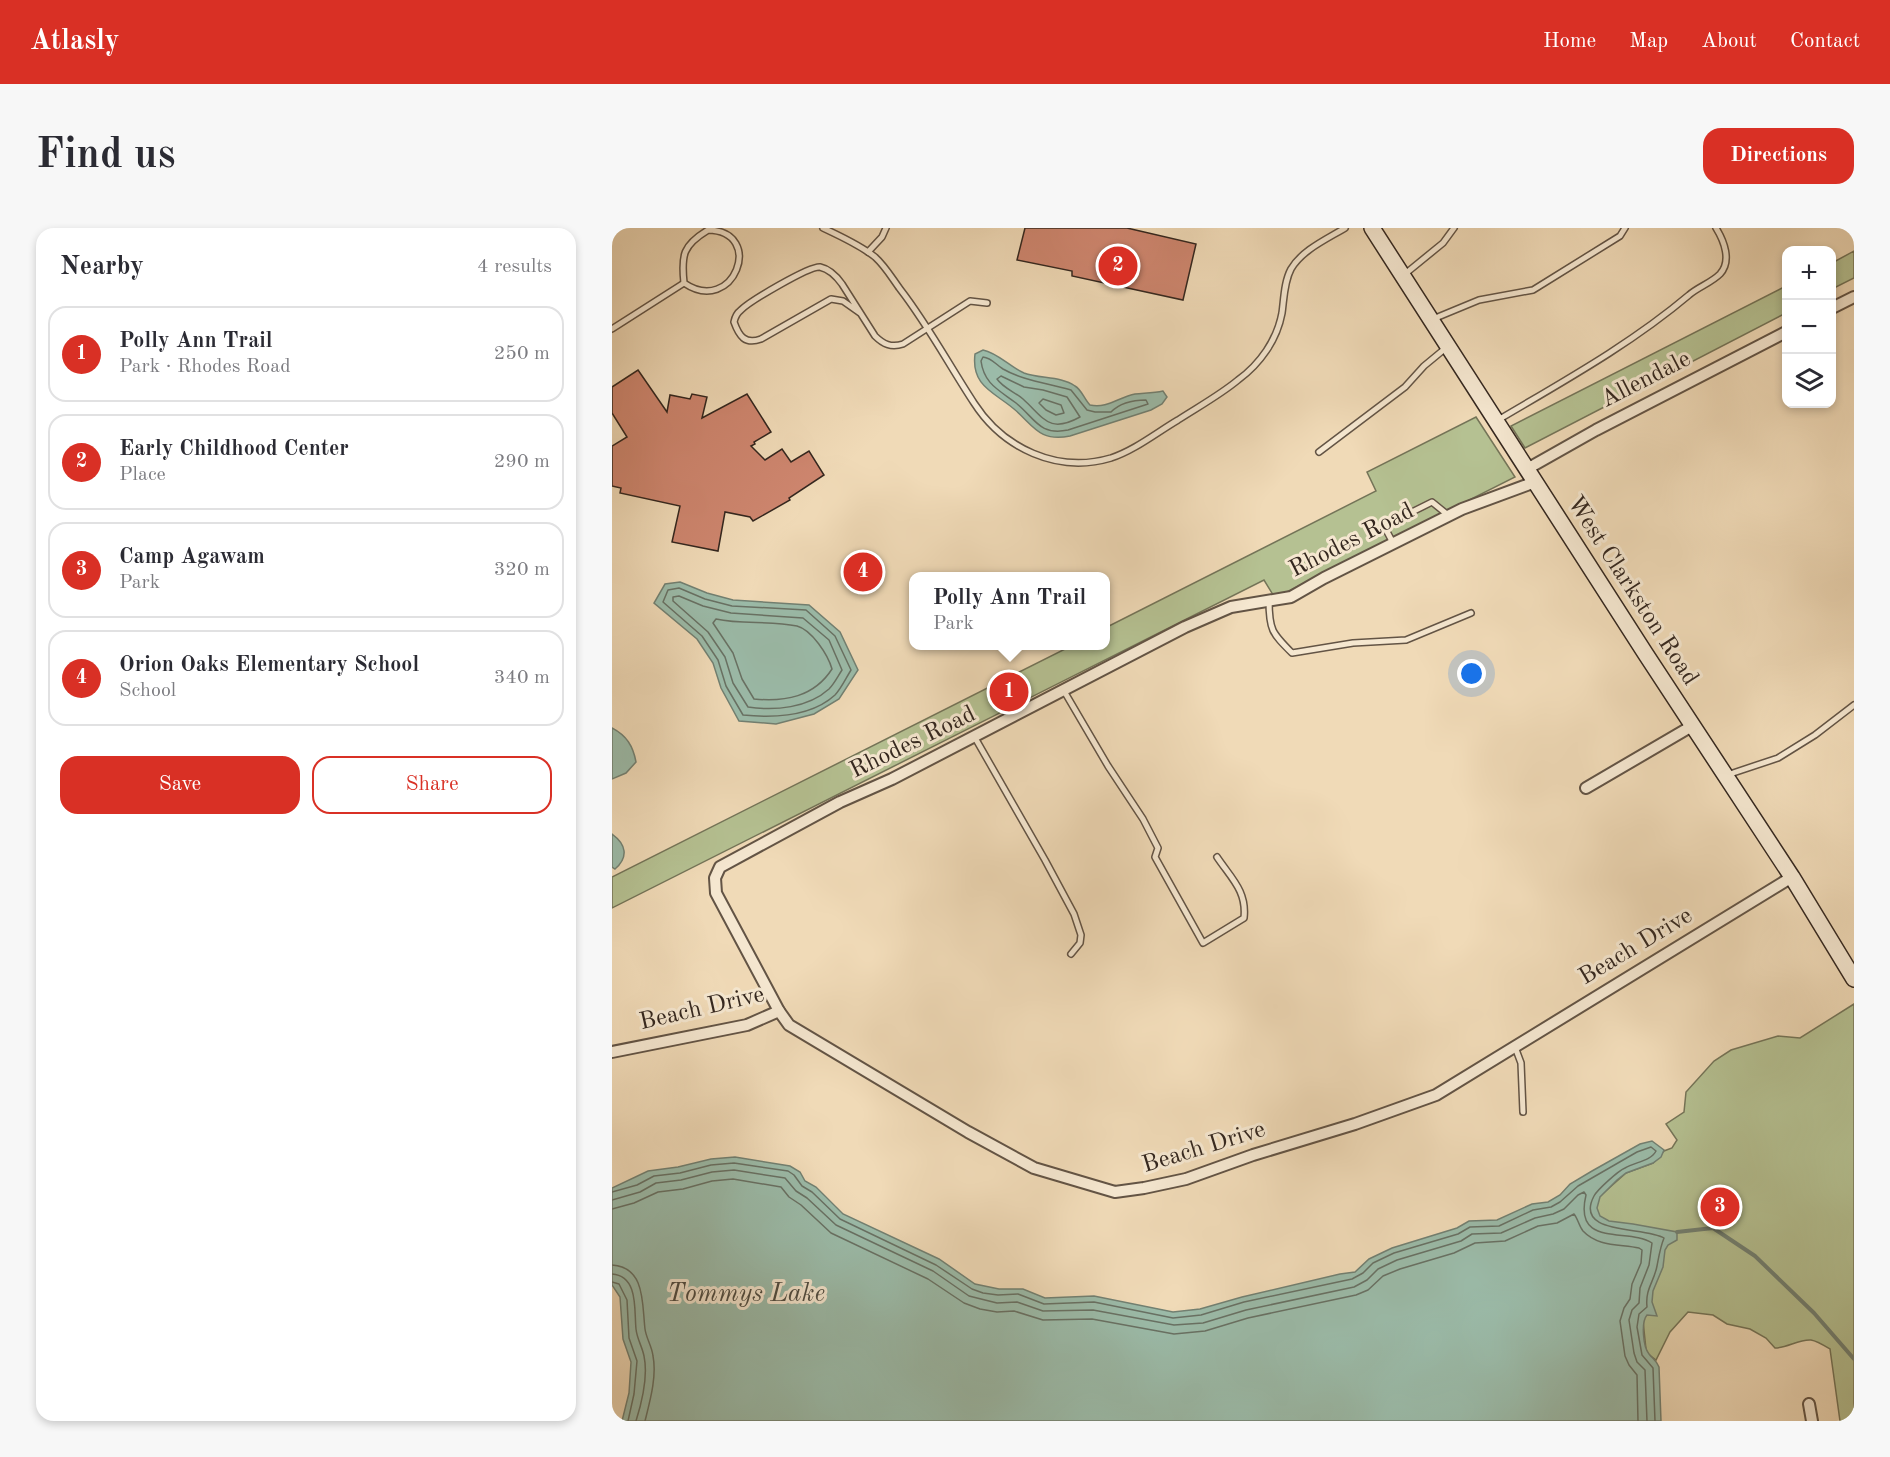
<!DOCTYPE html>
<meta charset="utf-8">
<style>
:root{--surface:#fff;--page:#f7f7f7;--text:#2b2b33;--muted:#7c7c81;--line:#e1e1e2;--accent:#d93025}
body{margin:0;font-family:"Old Standard TT",serif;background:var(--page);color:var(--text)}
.controls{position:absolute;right:18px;top:18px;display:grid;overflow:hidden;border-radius:12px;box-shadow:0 3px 9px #0003}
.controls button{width:54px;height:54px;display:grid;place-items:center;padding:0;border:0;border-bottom:2px solid var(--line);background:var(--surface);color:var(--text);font:30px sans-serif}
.you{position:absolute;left:860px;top:446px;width:21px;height:21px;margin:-15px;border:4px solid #fff;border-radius:50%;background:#1a73e8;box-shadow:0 0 0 9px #1a73e833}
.badge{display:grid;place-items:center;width:39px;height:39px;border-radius:50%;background:var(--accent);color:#fff;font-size:20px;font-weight:700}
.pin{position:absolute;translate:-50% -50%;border:3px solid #fff;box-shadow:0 2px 6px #0006}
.popup{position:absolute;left:297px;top:344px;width:201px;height:78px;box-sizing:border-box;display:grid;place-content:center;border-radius:12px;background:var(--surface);filter:drop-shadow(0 2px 4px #0005);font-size:20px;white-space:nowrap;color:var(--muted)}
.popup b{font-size:22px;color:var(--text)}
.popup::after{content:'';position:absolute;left:50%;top:100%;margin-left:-12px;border:12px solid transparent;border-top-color:var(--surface)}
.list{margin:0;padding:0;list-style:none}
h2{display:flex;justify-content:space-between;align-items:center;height:78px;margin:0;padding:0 24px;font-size:26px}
h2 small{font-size:20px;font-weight:400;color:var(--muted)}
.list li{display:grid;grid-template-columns:39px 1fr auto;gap:18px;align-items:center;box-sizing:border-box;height:96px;margin:0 12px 12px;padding:0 12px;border:2px solid var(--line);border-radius:18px}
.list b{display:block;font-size:22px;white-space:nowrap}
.list p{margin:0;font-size:20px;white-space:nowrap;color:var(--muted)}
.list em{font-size:20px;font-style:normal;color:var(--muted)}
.actions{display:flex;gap:12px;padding:18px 24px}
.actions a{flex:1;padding:14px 0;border:2px solid var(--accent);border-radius:18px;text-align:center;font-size:21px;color:var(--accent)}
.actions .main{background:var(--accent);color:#fff}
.icon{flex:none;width:33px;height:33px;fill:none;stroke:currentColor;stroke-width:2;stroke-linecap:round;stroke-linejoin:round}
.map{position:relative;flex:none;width:1242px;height:1193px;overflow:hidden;border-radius:18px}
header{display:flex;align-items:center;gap:36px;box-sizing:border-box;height:84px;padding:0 30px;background:var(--accent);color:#fff}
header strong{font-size:28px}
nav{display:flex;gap:33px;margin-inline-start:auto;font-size:21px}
.intro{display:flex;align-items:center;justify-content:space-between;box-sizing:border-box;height:144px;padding:0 36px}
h1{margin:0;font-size:42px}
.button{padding:15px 27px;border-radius:18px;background:var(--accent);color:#fff;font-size:21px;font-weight:700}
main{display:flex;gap:36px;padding:0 36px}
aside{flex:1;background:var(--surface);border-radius:18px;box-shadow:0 3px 9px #0003}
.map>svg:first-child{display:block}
</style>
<header>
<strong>Atlasly</strong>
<nav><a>Home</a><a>Map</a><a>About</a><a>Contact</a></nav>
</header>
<div class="intro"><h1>Find us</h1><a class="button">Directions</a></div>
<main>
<aside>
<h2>Nearby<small>4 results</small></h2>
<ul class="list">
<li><span class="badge">1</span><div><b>Polly Ann Trail</b><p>Park · Rhodes Road</p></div><em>250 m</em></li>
<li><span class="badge">2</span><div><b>Early Childhood Center</b><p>Place</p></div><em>290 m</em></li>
<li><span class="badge">3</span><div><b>Camp Agawam</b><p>Park</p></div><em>320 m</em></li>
<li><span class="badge">4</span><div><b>Orion Oaks Elementary School</b><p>School</p></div><em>340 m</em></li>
</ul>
<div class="actions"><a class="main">Save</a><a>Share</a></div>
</aside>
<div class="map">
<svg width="1242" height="1193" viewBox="0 0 1242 1193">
<rect width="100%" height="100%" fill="#f0dab7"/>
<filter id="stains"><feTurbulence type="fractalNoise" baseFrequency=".00333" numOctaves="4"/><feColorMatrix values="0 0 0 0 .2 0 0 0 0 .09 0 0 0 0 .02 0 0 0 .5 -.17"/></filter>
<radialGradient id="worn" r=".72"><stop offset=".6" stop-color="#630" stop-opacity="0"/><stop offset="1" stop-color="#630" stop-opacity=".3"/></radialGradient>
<!-- green -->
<g fill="#b5c192" stroke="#747458" stroke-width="1.5">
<polygon points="1242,23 1242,50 1220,61 1220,35"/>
<polygon points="1174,58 1174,85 913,220 899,198"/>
<polygon points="864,189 903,249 663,370 652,352 0,680 0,649 459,418 493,418 493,400 764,263 755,244"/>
<path d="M1242,776V1193H1228L1218,1121C1213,1118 1205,1113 1199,1112C1187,1111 1175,1120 1163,1120L1154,1110L1138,1101L1115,1096L1101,1087L1076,1084L1058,1104L1044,1132L1036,1126L1034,1121L1031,1093L592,1193L987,969L1014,945L1041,935L1052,923L1060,920L1065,912L1054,896L1072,884L1074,864L1102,833L1119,822L1166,808L1188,810Z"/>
</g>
<!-- water -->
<g fill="#9bbba9" stroke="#728072" stroke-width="1.5">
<path d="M371,122C386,125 398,139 412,145C428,151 449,148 463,158C470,162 472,171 478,177C495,181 507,169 523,166C533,165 542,165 551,163L555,169L550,176L539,182L458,208C427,214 422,198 402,181C382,164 359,158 363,126Z"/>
<polygon points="68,354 95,365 121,372 197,377 228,404 246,442 227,471 202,486 164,496 127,493 109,460 101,435 85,411 42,375 53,356"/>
<path d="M0,500C15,508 21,518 24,534L14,545L0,551Z"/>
<path d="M0,606C14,616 17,629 3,641L0,639Z"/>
<path d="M1040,913L1052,922L1049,929L1041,935L1014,945L1005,952L988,969L985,980L988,988L997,993L1021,996L1065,1004V1012L1056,1017L1053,1022L1051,1039L1041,1063L1040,1074L1045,1088L1035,1087C1029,1094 1031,1119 1037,1126C1041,1131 1044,1132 1047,1139L1049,1193H10L17,1165L19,1134L11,1111L8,1069L0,1057V960L36,943L66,939L99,931L123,929L178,938L188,944L193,953L204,959L231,986L327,1031L363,1056L387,1061H411L433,1070L482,1068L561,1084L588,1081L630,1069L728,1046L743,1044L757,1031L780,1020L845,1000L857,993L885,992L920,976L936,974L948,967L958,956L980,943L1028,916Z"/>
</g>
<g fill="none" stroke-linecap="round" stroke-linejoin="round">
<!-- shore -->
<g stroke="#687164" stroke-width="1.5">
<path d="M371,129C380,130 383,136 391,141C412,153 436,155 459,162L475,182L483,184H499C508,175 521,172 534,172L536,176L456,202C427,208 423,190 404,175C387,162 372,156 369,133Z"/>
<path d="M389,148L412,159L431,162L455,169L468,189C437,206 432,190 411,171C403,164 391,160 385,151Z"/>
<polygon points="431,171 449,177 452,185 444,187 434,182 427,175"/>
<path d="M67,360L93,371L120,378L194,382L223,408L239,442C234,450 229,461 223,467C199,489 161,490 131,487L114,458L106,432L90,408L51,374L56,362Z"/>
<path d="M67,368L91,378L119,385L191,390L217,412L230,442C226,448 222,456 217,461C196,480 163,483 136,479L121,455L113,429L96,404L61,373V369Z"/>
<path d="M104,391C130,397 158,392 185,398C200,402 216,427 220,441C202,469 173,474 142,471L130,451L121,425L101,395Z"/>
<path d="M0,964L25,957L42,948L68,945L99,937L122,935L176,943L182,947L190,958L200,964L228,991L324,1037L360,1061L371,1065L386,1067L406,1066L432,1076L482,1074L561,1090L589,1087L632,1074L740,1051L751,1045L761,1035L782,1025L846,1006L858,999L887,998L921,982L939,979L948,974L966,958L1025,924L1039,919L1044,923C1039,933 1023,934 1013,940C1006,943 985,962 982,968C961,1008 1034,998 1052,1010C1048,1020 1047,1028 1045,1038C1042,1054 1033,1061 1035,1079L1027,1086L1025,1099L1030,1127L1041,1140L1043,1193"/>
<path d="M0,972L28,964L44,955L69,952L100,944L122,942L173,950L184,963L195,970L224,997L321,1043L357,1068L385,1075L405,1074L431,1083L481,1082L562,1097L591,1095L634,1082L742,1059L755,1052L766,1041L785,1032L849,1013L860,1006L889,1005L923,990L941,986L952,981L966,967L972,964L974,967C961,1021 1017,999 1040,1015L1037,1037L1028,1060L1027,1075L1020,1082L1017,1092L1022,1125L1025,1134L1033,1142L1035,1193"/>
<path d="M0,981L22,975L46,964L71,961L100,953L121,951L169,959L177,969L189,977L219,1005L316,1051L352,1075L368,1081L385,1084L402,1083L431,1092L480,1091L562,1106L593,1103L636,1090L744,1067L756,1062L771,1048L788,1041L842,1025L863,1015L893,1013L926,998L945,995L962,986C966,991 967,998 971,1003C986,1019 1008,1016 1027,1020L1030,1022L1029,1035L1020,1056L1018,1071L1012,1080L1008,1093L1013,1128L1017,1137L1025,1147L1026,1193"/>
<path d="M0,1037C34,1039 30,1077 33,1101C34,1110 40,1118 41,1128C45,1148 38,1173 33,1193"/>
<path d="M0,1046C27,1048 22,1083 24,1101C25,1111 30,1118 32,1128C36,1147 30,1174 24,1193"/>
<polyline points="0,1054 7,1056 15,1072 17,1110 25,1133 22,1166 16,1193"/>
</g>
<!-- stream -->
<polyline stroke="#728072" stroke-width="4" points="1065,1004 1101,1000 1143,1028 1202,1085 1242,1131"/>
</g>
<!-- building -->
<g fill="#ce866f" stroke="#34271f" stroke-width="1.5">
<polygon points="413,0 515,0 584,16 571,72 460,48 460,43 405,32"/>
<polygon points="26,142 55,184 58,167 78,171 80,166 95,169 90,190 135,166 159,204 142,214 143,216 139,218 153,232 170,221 179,234 197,223 212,247 177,270 178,272 141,293 138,289 113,284 106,323 60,314 68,278 8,265 9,260 0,258 0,218 15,209 0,185 0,159"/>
</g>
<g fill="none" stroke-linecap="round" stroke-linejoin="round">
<defs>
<g id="lane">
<path d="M211,0C228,8 248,17 263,29C273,38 280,50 288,61C316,97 337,137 362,175C391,220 445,246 499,230C523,222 544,205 566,192C586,179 608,167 626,152C648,136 665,112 670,85C672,71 672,54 679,41C690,22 715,11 733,0"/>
<path d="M96,2C154,3 122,89 72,55C69,27 71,17 96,2Z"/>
<polyline points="256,24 270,9 274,0"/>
<polyline points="793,46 831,15 842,0"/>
<path d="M248,85L231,73L219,71L149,111C133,117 127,108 122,94C123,89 125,85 129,82C138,73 197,38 208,39C217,41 225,49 230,56L263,108C271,116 279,120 291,116L358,73L375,75"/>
<polyline points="821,91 867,72 921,62 1008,8 1013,0"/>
<polyline points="0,101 72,55"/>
<path d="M886,192C952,153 1019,116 1077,67C1086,59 1099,55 1108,46C1120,33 1112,13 1104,0"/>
<polyline points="707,224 793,159 812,138 835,119"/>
<polyline points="781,315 772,298 820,274 836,287"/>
<path d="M657,372C657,402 660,405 680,425L741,415L794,412L859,385"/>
<path d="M452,463L496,538L531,591L546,620L543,629L591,715L632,690C635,663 619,650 605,629"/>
<polyline points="362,508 433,632 462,686 469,707 468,715 459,726"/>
<polyline points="1115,547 1166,530 1203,507 1242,477"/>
<polyline points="903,819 909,835 911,884"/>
</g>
<g id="street">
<polyline points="1220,80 1242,69"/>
<polyline points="915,241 984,202 1174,104"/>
<polyline points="923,254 850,281 712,350 679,369 619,379 573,399 280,551 228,574 108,639 103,650 104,665 167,783 177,797 356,904 422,940 503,964 532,960 574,951 641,927 743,896 824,867 1180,649"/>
<polyline points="974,560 1080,498"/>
<polyline points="0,824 135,797 167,783"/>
<polyline points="1197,1176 1200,1193"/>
</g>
<polyline id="secondary" points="760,0 1033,425 1180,649 1242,751"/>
</defs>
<!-- lane casing -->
<use href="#lane" stroke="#635445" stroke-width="8"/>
<!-- street casing -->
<use href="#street" stroke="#635445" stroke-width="14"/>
<!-- secondary casing -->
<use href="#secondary" stroke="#34271f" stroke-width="18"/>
<!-- lane -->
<use href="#lane" stroke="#f5e7d0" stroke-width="5"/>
<!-- street -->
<use href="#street" stroke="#f5e7d0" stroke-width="10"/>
<!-- secondary -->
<use href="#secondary" stroke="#f5e7d0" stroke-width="15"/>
</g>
<g text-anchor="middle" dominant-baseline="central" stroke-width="6" stroke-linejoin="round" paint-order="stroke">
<!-- street labels -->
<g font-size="24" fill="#34271f" stroke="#f5e7d0">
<text transform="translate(1034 152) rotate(-27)">Allendale</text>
<text transform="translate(740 313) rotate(-27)">Rhodes Road</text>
<text transform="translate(1020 363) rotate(57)">West Clarkston Road</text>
<text transform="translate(301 515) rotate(-26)">Rhodes Road</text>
<text transform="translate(1024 719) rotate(-31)">Beach Drive</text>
<text transform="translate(90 781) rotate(-13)">Beach Drive</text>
<text transform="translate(592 920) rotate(-17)">Beach Drive</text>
</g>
<!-- water labels -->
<g font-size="26" font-style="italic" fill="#4e4c42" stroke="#f5e7d0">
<text x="134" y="1066">Tommys Lake</text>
</g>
</g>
<rect width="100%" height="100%" filter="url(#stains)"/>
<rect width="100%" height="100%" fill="url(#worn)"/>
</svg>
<div class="controls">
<button>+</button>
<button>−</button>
<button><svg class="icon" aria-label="layers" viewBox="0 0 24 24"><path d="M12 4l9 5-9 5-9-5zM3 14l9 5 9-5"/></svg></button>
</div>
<div class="you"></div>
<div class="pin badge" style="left:397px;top:464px">1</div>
<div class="popup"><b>Polly Ann Trail</b>Park</div>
<div class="pin badge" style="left:506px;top:38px">2</div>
<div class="pin badge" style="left:1108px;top:979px">3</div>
<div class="pin badge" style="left:251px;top:344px">4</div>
</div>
</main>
